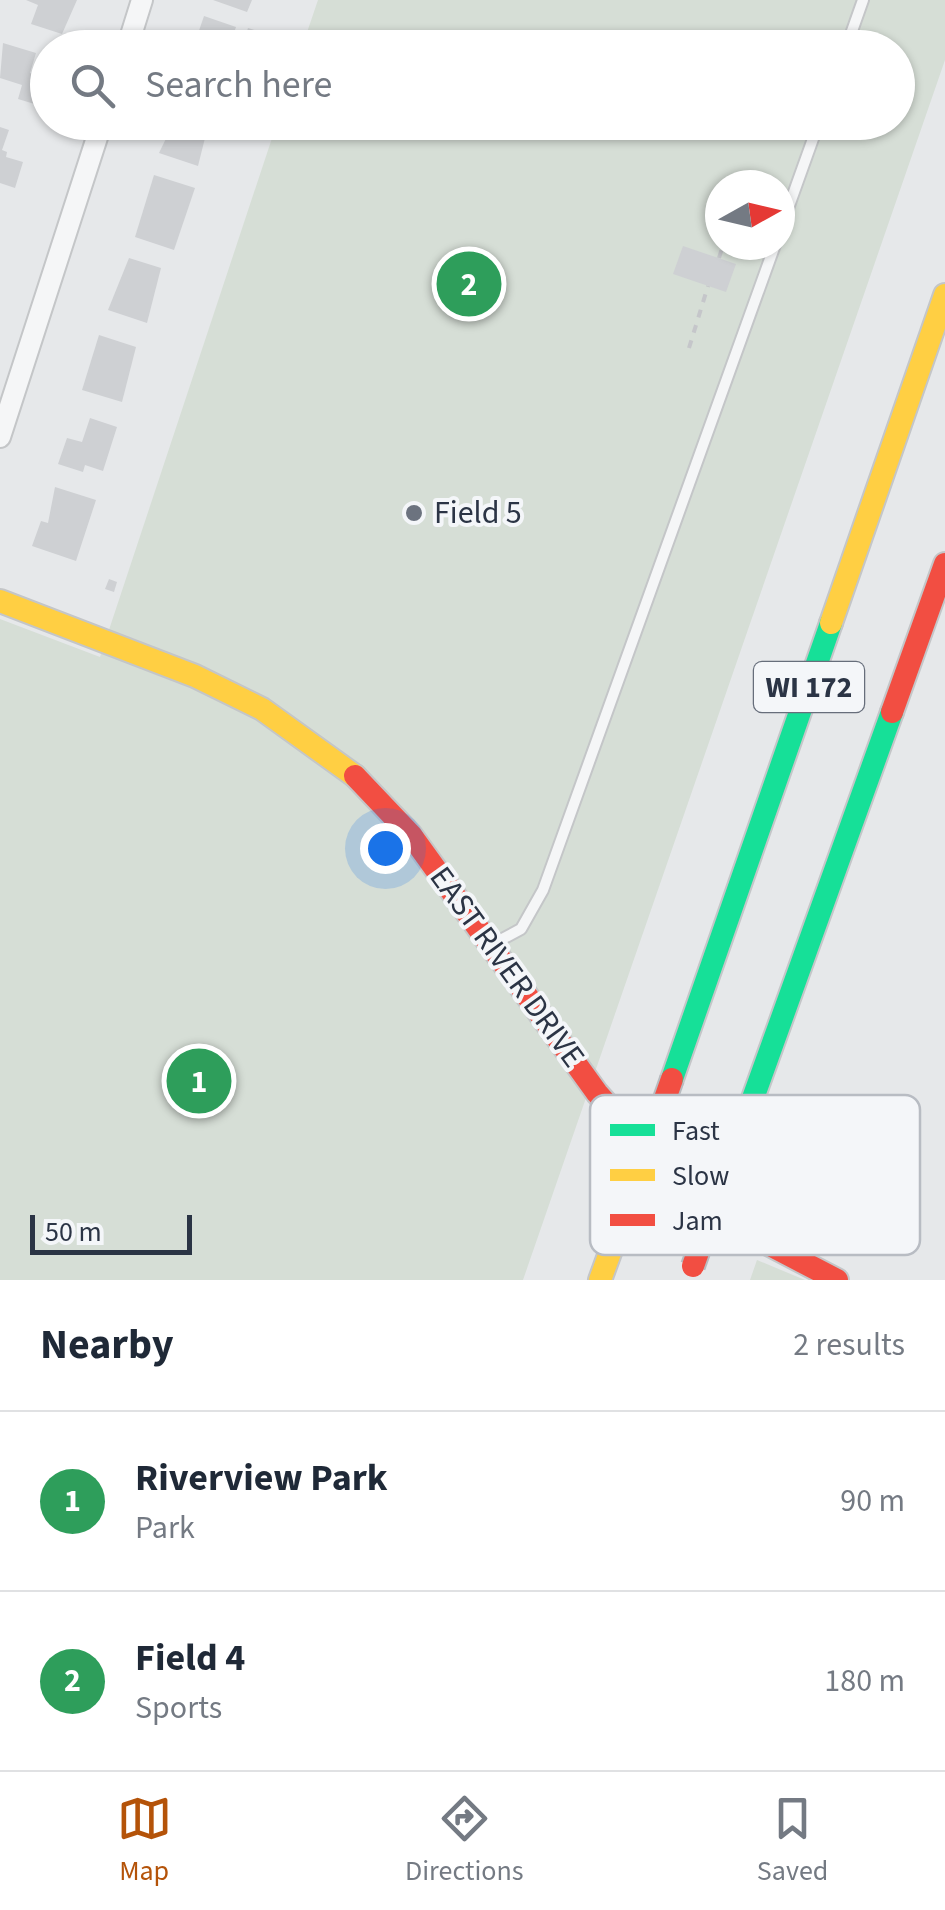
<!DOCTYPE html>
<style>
:root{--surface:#fff;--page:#f6f6f7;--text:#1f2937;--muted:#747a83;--line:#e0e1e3;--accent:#b45309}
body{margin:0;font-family:"Source Sans 3",sans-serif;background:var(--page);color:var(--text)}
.compass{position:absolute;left:705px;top:170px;width:90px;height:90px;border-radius:50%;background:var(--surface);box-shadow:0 2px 8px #0004;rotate:82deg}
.scale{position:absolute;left:30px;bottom:25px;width:162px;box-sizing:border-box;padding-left:10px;border:5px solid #2b3445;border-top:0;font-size:28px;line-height:35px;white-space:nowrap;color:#2b3445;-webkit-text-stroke:8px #f4f6f9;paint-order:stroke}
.you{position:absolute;left:385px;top:848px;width:35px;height:35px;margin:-25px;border:8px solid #fff;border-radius:50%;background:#1a73e8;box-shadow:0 0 0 15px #1a73e833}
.badge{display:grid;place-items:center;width:65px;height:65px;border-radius:50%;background:var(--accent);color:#fff;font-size:32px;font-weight:700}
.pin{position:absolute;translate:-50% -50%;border:5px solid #fff;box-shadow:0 2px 10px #0006}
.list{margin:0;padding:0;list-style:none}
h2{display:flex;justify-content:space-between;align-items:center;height:130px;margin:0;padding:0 40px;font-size:42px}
h2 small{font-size:32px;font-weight:400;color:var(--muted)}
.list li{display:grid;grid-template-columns:65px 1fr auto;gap:30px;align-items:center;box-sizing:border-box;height:180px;padding:0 40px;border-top:2px solid var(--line)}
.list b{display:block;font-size:38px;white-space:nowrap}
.list p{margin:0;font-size:32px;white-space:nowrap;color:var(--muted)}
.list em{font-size:32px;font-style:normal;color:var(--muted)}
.icon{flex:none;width:55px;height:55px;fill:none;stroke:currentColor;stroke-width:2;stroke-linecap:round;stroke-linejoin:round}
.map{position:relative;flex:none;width:945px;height:1280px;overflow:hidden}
.search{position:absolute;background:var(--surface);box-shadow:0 2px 8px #0004;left:30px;right:30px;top:30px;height:110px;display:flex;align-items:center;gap:25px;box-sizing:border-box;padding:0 35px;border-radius:55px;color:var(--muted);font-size:38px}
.sheet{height:490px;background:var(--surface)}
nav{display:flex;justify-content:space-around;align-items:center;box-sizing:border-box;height:140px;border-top:2px solid var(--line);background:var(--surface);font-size:28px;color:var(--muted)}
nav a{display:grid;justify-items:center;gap:5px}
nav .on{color:var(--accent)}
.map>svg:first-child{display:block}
</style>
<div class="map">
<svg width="945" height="1280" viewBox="0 0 945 1280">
<rect width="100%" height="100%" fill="#e6e8ea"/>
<!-- green -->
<g fill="#d6ded6" fill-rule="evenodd">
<path d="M318,0H945V60L523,1280H0V619L100,657L277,123L898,122V48L302,47ZM720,185H780V245H720Z"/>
<polygon points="757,1260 805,1280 750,1280"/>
</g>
<!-- building -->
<g fill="#ced0d3">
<polygon points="26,0 77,0 62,34 31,24 38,5"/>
<polygon points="213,0 252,0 247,12"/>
<polygon points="204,16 236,27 229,48 193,48"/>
<polygon points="248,28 274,36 271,48 242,48"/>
<polygon points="3,43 36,53 30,73 48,79 41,106 18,99 22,85 0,78"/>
<polygon points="174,122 209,122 198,166 159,153"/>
<polygon points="0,127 9,130 2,150 7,152 6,157 23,162 15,188 0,183"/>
<polygon points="154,175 195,188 174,250 135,237"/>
<polygon points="683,246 736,264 726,292 673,274"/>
<polygon points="129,258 161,268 147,323 108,310"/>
<polygon points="99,335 136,347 122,402 82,390"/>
<polygon points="90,418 117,427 103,471 85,465 83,472 58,464 67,438 82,442"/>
<polygon points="55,487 96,500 76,561 32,546 41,521 48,523"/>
<polygon points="109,579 117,582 114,592 105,589"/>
</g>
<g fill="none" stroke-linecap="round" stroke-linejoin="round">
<defs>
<g id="lane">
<polyline points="846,48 863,0"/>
<polyline points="780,231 819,122"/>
<polyline points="493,944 521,929 543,890 775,245"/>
</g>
<g id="street">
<polyline points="127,48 142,0"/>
<polyline points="0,437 102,122"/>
</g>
<g id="fast">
<polyline points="672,1079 831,623"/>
<polyline points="738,1140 892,712"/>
</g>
<g id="slow">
<polyline points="0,601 195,676 262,709 355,776"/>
<polyline points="831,623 945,295"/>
<polyline points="600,1280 626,1209"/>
</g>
<g id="jam">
<polyline points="892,712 945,564"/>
<polyline points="355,776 411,835 597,1093 671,1176 720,1219 837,1280"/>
</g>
</defs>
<!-- lane casing -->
<use href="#lane" stroke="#c4c6c8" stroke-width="14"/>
<!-- street casing -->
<use href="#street" stroke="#c4c6c8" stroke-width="24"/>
<!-- fast casing -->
<use href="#fast" stroke="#c4c6c8" stroke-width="26"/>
<!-- slow casing -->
<use href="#slow" stroke="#c4c6c8" stroke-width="26"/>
<!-- jam casing -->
<use href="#jam" stroke="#c4c6c8" stroke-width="26"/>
<!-- path -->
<g stroke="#c5c6ca" stroke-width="4" stroke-dasharray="8 8" stroke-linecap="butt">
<polyline points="719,258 723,245"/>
<polyline points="689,348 708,286"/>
</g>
<!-- lane -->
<use href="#lane" stroke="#f5f6f7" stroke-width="10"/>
<!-- street -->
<use href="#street" stroke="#f5f6f7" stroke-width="20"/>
<!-- fast -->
<use href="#fast" stroke="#16e098" stroke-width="22"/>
<!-- slow -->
<use href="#slow" stroke="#ffcf43" stroke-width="22"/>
<!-- jam -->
<use href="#jam" stroke="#f24e42" stroke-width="22"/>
<defs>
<g id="jam-bridge">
<polyline points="626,1209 672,1079"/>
<polyline points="693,1266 738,1140"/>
</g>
</defs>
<!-- jam-bridge casing -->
<use href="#jam-bridge" stroke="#b8bbbf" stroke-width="26" stroke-linecap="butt"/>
<!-- jam-bridge -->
<use href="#jam-bridge" stroke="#f24e42" stroke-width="22"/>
</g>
<!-- markers -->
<circle fill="#6c737f" stroke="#f4f6f9" stroke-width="4" cx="414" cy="513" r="10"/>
<g text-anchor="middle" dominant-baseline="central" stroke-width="8" stroke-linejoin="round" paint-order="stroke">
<!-- shield labels -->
<rect fill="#f4f6f9" stroke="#676e7b" stroke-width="2.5" x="754" y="662" width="110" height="50" rx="8"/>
<g font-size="30" font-weight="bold" fill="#2b3445">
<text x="809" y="687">WI 172</text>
</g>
<!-- poi labels -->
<g font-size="32" fill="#2b3445" stroke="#f4f6f9" text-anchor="start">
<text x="434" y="513">Field 5</text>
</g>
<!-- street labels -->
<g font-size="32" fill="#2b3445" stroke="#f4f6f9">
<text transform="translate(507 967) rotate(54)">EAST RIVER DRIVE</text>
</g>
</g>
<!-- legend -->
<rect x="590" y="1095" width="330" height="160" rx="15" fill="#f4f6f9" stroke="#b8bcc3" stroke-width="2.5"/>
<rect x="610" y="1124" width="45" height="12" fill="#16e098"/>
<rect x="610" y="1169" width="45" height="12" fill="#ffcf43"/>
<rect x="610" y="1214" width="45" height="12" fill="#f24e42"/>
<g font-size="28" fill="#2b3445">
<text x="672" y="1140">Fast</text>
<text x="672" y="1185">Slow</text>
<text x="672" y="1230">Jam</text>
</g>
</svg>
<svg class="compass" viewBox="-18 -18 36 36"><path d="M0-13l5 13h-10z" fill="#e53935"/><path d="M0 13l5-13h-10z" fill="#747a83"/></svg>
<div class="scale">50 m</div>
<div class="you"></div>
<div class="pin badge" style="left:199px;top:1081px;background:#2e9e5b">1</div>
<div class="pin badge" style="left:469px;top:284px;background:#2e9e5b">2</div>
<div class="search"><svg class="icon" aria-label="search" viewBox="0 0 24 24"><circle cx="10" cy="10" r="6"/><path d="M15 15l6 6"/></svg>Search here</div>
</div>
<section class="sheet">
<h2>Nearby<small>2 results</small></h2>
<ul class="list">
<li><span class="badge" style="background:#2e9e5b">1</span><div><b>Riverview Park</b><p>Park</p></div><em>90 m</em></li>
<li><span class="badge" style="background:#2e9e5b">2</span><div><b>Field 4</b><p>Sports</p></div><em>180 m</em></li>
</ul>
</section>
<nav>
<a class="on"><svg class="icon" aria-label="map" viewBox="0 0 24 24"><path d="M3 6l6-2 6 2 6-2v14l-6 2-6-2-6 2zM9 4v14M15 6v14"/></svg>Map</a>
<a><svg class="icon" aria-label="directions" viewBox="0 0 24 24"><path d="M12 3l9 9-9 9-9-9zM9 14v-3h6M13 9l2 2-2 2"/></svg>Directions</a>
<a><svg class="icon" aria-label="saved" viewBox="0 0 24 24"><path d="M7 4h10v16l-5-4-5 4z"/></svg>Saved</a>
</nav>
